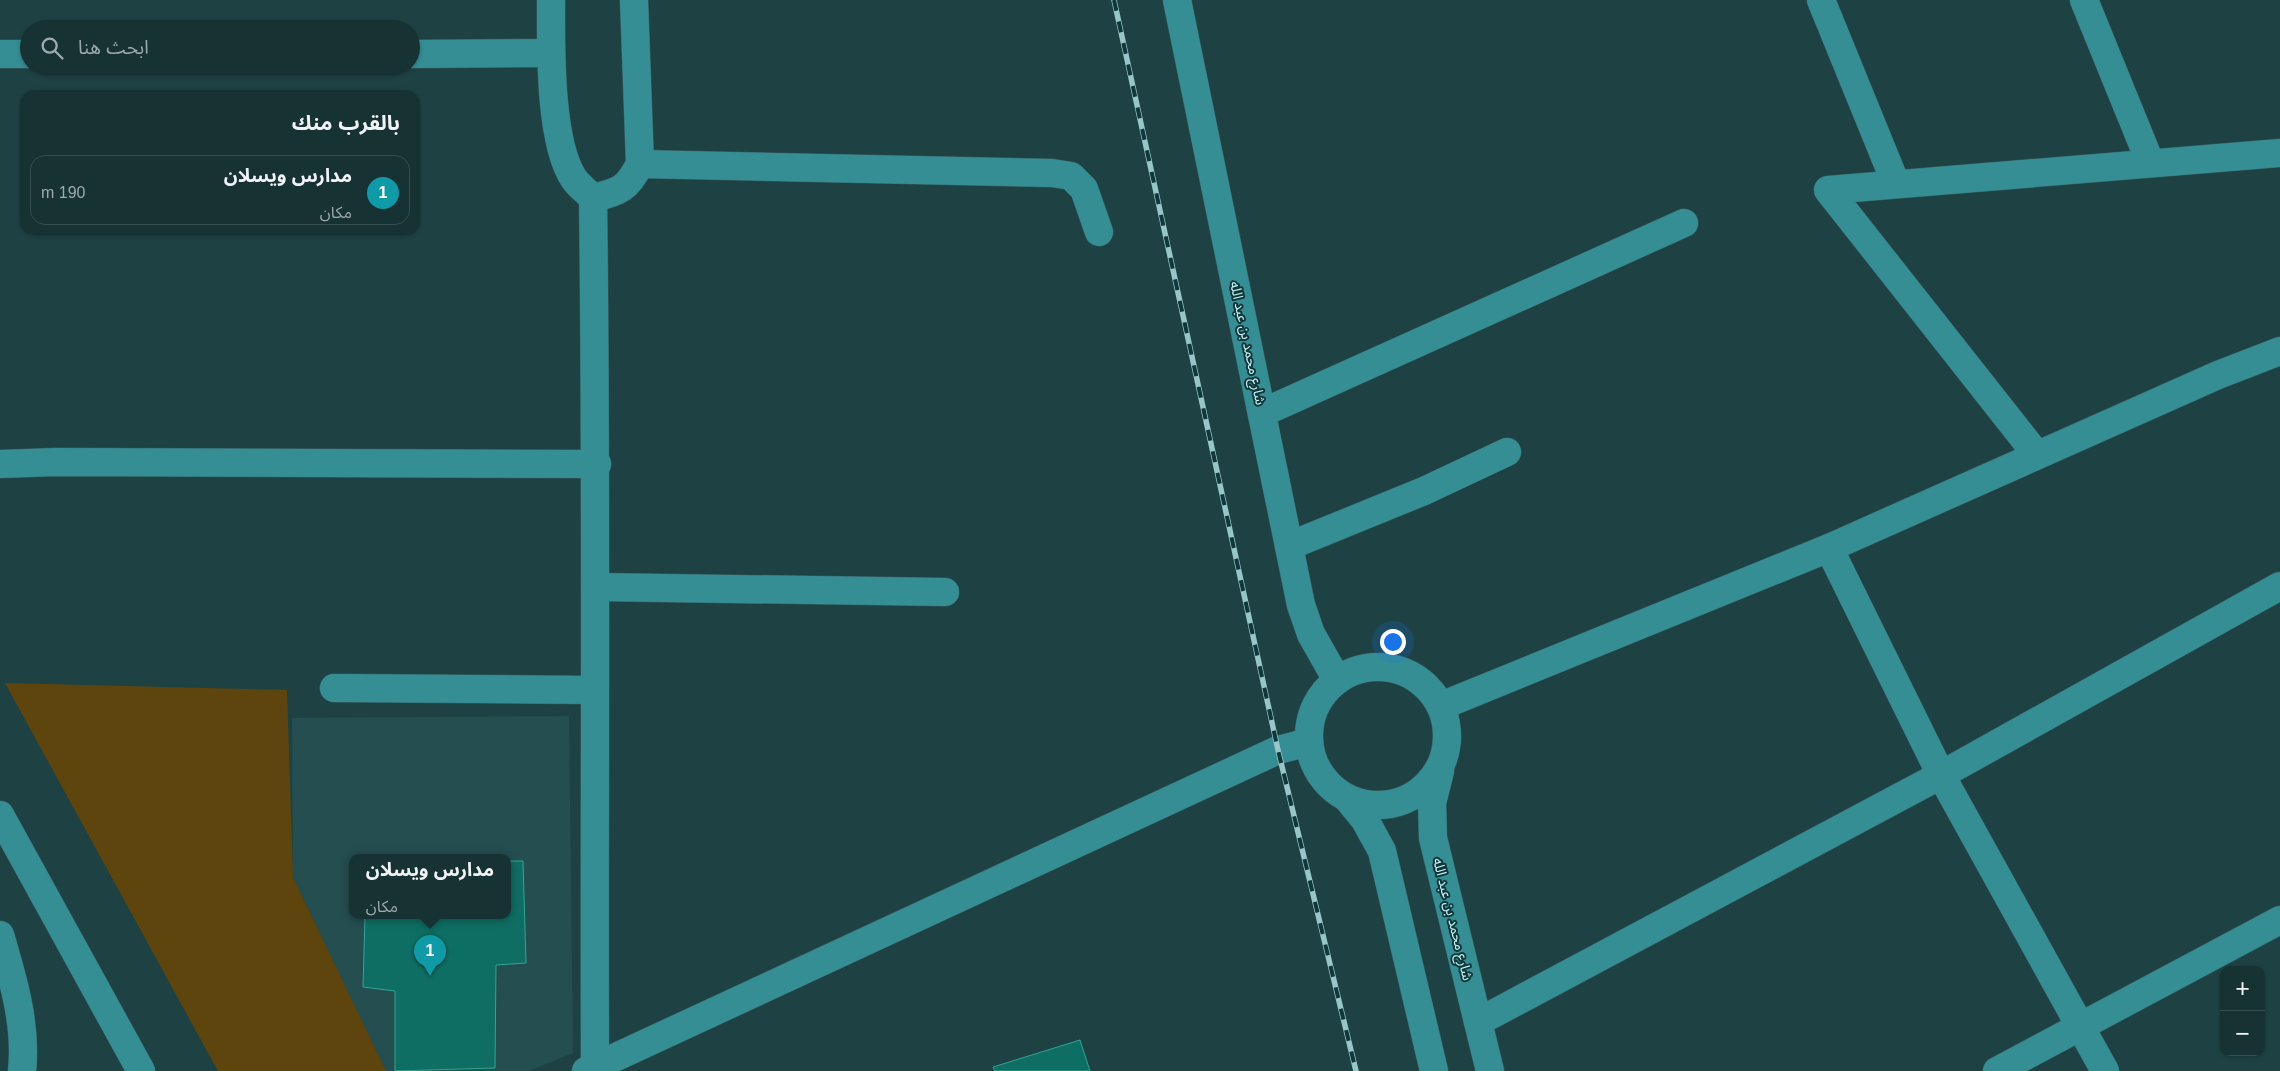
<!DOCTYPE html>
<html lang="ar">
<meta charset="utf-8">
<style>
:root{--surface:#163233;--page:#233e3f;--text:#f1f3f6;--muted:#9eaaac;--line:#354d4e;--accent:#e797bd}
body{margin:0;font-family:Arial,"Noto Sans Arabic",sans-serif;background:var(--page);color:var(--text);direction:rtl}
.controls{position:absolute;right:15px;bottom:15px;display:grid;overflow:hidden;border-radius:10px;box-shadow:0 1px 4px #0004}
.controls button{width:45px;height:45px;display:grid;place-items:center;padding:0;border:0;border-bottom:1px solid var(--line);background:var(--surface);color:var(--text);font:25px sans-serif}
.you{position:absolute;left:1392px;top:641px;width:18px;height:18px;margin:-12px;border:4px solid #fff;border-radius:50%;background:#1a73e8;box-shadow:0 0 0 8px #1a73e833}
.badge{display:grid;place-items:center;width:32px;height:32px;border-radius:50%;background:var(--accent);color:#fff;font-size:16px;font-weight:700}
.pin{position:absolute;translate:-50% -41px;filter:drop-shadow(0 1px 2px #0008)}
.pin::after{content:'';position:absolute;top:26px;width:18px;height:15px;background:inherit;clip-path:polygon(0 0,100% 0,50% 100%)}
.popup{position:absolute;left:349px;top:854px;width:162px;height:65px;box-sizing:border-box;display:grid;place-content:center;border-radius:10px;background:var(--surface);filter:drop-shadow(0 1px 4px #0005);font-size:16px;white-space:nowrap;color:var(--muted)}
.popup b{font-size:19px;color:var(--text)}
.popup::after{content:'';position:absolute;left:50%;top:100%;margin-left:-10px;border:10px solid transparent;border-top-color:var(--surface)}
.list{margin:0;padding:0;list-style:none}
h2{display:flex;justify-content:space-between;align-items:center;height:65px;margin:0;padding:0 20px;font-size:21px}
h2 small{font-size:16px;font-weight:400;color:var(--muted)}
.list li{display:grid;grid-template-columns:32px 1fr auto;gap:15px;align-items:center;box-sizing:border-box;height:70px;margin:0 10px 10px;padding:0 10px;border:1px solid var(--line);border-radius:15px}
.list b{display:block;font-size:19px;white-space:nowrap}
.list p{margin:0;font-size:16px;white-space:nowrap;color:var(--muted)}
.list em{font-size:16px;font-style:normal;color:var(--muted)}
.icon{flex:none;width:28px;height:28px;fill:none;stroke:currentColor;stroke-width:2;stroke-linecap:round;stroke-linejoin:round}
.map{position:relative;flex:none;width:2280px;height:1071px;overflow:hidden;direction:ltr}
.search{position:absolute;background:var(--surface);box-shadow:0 1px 4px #0004;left:20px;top:20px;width:400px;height:55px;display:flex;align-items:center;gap:12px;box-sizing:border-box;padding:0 18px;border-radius:28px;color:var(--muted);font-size:19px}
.panel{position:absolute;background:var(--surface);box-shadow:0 1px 4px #0004;left:20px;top:90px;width:400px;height:145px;border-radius:15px;direction:rtl}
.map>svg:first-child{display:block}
</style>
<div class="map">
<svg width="2280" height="1071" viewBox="0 0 2280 1071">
<rect width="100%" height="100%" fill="#1e4244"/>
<!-- built -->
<path fill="#254e51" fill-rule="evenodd" d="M569,716L573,1053L529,1071H386L293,877L292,718ZM352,857H508V915H352Z"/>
<!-- green -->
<polygon fill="#5e450e" points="5,683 287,690 293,877 386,1071 218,1071"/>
<!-- building -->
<g fill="#0f6e63" stroke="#31a595">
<polygon points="508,861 523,861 526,963 496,965 495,1068 395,1071 395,991 363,987 365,915 508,915"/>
<polygon points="1080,1040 1090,1071 995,1071 993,1067"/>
</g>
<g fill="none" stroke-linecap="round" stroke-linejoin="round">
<defs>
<g id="minor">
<path d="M551,0C551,46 549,142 574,179C579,186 587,192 593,198C597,488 594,777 595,1067"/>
<polyline points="634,0 640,164"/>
<polyline points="1821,0 1896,184"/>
<polyline points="2084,0 2150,162"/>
<polyline points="0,54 29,54"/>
<polyline points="411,54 551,53"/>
<path d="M593,198C621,191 627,189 640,164L1052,173L1071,176L1084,189L1099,232"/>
<polyline points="1262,413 1684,223"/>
<polyline points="2037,455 1828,190 2280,153"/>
<polyline points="0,464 56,462 597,464"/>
<polyline points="1289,546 1424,491 1507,452"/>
<polyline points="1829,548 1941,775 2105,1071"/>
<polyline points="597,587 945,592"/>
<polyline points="334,688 594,690"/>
<polyline points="1478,1022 1941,775 2280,586"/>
<polyline points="586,1071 1278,750 1309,742"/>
<polyline points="1997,1071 2280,920"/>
</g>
<g id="tertiary">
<polyline points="1177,0 1301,605 1311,634 1337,680"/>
<circle cx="1378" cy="736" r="69"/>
<polyline points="1441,706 1829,548 2218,375 2280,351"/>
<polyline points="1440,771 1432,803 1433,838 1490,1071"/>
<polyline points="1347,798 1365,820 1382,851 1434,1071"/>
<polyline points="0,815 141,1071"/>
<path d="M0,935C13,979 27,1025 22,1071"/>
</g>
</defs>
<!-- minor casing -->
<use href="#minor" stroke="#376164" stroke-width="29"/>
<!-- tertiary casing -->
<use href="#tertiary" stroke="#376164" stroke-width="29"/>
<!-- minor -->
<use href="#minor" stroke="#358e94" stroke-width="28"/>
<!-- tertiary -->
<use href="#tertiary" stroke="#358e94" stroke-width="28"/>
<defs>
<polyline id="rail" points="1114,0 1278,750 1356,1071"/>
</defs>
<!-- rail casing -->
<use href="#rail" stroke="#97c5c8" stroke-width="5.5"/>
<!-- rail -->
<use href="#rail" stroke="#12373a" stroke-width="4" stroke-dasharray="11" stroke-linecap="butt"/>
</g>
<g text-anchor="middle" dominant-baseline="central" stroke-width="4" stroke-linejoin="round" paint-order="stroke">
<!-- street labels -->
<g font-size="14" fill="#c2f4f8" stroke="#12373a">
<text transform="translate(1248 343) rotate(78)">شارع محمد بن عبد الله</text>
<text transform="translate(1453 919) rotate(76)">شارع محمد بن عبد الله</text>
</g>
</g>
</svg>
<div class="controls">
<button>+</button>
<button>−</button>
</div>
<div class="you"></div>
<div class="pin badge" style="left:430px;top:976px;background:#0f9aa8">1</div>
<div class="popup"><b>مدارس ويسلان</b>مكان</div>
<div class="search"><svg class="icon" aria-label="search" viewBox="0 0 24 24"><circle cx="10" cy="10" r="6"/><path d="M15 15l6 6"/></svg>ابحث هنا</div>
<section class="panel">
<h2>بالقرب منك<small></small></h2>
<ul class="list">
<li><span class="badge" style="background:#0f9aa8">1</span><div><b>مدارس ويسلان</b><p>مكان</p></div><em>190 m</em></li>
</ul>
</section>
</div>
